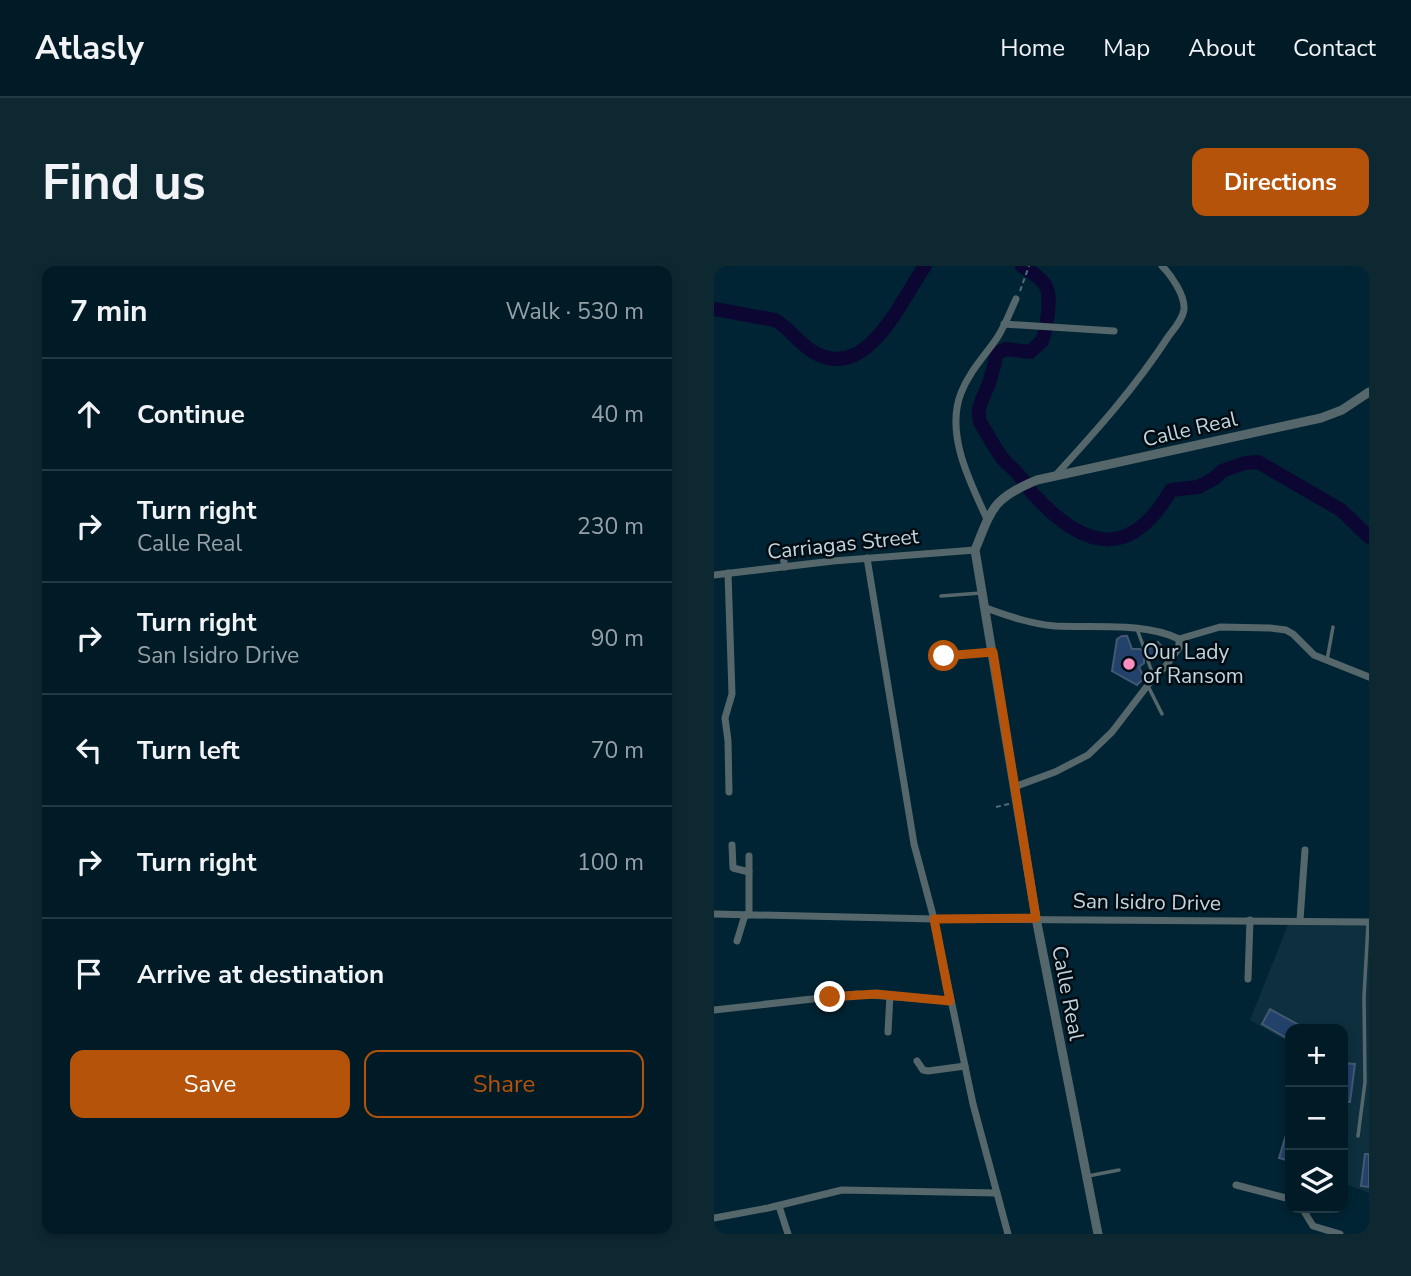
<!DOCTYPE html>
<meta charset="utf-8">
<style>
:root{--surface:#001b26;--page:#0e2832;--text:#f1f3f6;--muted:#95a1a7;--line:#223943;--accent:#b45309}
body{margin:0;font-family:"Nunito Sans",sans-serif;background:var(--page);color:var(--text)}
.controls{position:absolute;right:21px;bottom:21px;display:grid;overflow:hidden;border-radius:14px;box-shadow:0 4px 10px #0003}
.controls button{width:63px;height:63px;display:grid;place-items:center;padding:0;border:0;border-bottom:2px solid var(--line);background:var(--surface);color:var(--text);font:35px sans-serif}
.stop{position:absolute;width:21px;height:21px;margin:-16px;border:5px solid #b45309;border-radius:50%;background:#fff}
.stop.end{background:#b45309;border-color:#fff;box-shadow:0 2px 7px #0008}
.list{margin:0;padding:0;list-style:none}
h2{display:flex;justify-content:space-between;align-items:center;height:91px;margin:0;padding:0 28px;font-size:30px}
h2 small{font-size:23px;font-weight:400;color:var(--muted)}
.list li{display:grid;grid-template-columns:46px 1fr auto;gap:21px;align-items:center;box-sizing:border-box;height:112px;padding:0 28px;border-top:2px solid var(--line)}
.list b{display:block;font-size:26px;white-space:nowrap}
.list p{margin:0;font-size:23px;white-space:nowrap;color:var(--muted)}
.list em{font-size:23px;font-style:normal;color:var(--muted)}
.actions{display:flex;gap:14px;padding:21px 28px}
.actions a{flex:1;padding:16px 0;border:2px solid var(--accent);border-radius:14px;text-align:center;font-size:24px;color:var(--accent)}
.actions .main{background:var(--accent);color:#fff}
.icon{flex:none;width:38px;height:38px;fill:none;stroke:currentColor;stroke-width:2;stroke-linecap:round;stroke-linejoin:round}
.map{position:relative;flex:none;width:655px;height:968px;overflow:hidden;border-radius:14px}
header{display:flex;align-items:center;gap:42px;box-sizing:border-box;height:98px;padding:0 35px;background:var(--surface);border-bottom:2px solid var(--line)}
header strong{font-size:33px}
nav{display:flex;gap:38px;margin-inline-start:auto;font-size:24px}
.intro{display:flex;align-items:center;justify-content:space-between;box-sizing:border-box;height:168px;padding:0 42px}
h1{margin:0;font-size:49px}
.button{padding:18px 32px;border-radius:14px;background:var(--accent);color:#fff;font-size:24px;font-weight:700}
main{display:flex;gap:42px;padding:0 42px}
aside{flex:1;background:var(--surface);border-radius:14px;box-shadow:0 4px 10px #0003}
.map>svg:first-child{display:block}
</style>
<header>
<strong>Atlasly</strong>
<nav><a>Home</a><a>Map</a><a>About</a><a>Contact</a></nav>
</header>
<div class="intro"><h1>Find us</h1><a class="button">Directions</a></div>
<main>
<aside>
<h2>7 min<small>Walk · 530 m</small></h2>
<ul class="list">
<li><svg class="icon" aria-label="ahead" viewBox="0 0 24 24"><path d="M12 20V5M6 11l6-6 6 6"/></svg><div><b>Continue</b></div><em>40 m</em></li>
<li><svg class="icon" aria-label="right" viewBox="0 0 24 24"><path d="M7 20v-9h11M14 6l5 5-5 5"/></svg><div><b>Turn right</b><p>Calle Real</p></div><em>230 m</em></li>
<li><svg class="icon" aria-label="right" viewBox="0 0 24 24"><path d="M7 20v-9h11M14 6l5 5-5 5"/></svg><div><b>Turn right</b><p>San Isidro Drive</p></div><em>90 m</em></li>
<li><svg class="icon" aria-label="left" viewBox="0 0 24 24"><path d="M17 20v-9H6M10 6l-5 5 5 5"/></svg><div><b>Turn left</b></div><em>70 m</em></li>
<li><svg class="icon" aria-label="right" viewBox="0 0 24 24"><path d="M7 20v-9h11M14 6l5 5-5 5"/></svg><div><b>Turn right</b></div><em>100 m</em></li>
<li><svg class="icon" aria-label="arrive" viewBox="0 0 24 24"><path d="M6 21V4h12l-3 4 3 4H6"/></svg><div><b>Arrive at destination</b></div></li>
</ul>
<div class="actions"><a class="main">Save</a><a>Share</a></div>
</aside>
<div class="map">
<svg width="655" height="968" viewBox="0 0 655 968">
<rect width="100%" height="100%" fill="#002433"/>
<!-- built -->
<polygon fill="#0e2f3e" points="575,656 655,659 655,927 629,917 629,763 576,763 576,777 536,754"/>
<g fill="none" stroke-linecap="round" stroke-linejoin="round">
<!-- river -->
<g stroke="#0c0732" stroke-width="14">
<path d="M308,0C336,17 337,23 333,54"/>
<path d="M0,43L61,54C77,63 86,80 103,88C155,114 188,32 211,0"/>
<path d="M331,65L328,75L316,86L292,83L283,87C280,99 278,111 273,122C268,135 262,142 266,156C274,168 280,182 289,193C293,198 299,202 304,208C310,215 314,223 320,229C370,283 416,295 457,224L484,221L501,212L508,205L531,197L544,196L627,244L655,271"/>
</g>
</g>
<!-- building -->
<g fill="#22426c" stroke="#445872" stroke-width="2">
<polygon points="408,370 413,370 418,383 426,383 431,386 444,376 449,382 448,388 430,393 430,397 425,401 430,412 423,419 398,405 403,373"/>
<polygon points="556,743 592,763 576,763 576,774 548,758"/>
<polygon points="629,797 641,798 636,836 629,836"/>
<polygon points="575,859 576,859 576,895 565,892"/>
<polygon points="651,888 655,888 655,921 647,920"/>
</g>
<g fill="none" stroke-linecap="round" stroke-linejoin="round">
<!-- path -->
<g stroke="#506d7a" stroke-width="2" stroke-dasharray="5 3.5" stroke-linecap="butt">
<polyline points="306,25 315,0"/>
<polyline points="282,541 295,538"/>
</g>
<!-- service -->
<g stroke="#55676a" stroke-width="3.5">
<polyline points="227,330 267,327"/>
<polyline points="423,363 430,382"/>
<polyline points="230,390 277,386"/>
<polyline points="613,394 619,361"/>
<polyline points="434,395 439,409"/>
<polyline points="453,402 483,413"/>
<polyline points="434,420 448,448"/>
<polyline points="644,870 651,816 650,731 654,658"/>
<polyline points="374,910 405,904"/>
</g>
<!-- minor -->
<g stroke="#55676a" stroke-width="7">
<polyline points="290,58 400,65"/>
<path d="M341,210C381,166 421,122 454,71C460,63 469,53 470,43C471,29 457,9 448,0"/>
<path d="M273,253C256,216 231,168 247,127C255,106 270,91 283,72C291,60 296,46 302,33"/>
<polyline points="153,292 200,578 220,653 259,838 294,968"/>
<polyline points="71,301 69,291 81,281"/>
<polyline points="14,307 18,428 11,452 14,475 15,526"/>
<polyline points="0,309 119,295 261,284"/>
<path d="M272,342C294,350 317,358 341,360C379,362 431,356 465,373V382L451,401L440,411L398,466L374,489L341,506L300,521"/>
<polyline points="465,373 506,361 556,362 572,364 579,368 600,389 655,411"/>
<polyline points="18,579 19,602 35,606"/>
<polyline points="35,590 35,649"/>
<polyline points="0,648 220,653 655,656"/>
<polyline points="586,654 591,584"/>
<polyline points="23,675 31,649"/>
<polyline points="534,713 536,654"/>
<polyline points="0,744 143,728 236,735"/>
<polyline points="174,766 176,729"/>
<polyline points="203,795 209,804 214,805 251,800"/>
<polyline points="522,919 576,933"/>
<polyline points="65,940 74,968"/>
<polyline points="588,942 599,960 626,968"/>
<polyline points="0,952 54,942 128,924 283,927"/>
</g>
<!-- tertiary -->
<path stroke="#55676a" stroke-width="9" d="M384,968L322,652L261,284C278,242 279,232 323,214L607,152L628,144L655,126"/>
</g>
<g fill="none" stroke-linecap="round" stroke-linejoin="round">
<!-- route -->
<polyline stroke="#b45309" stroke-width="9" points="116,731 162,728 236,735 220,653 322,652 279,386 230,390"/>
</g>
<!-- markers -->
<circle fill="#fd8ebf" stroke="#010c12" stroke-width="2.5" cx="415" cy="398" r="7"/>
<g text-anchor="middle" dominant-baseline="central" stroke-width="5" stroke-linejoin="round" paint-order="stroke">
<!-- street labels -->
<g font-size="21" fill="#c2d4de" stroke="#010c12">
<text transform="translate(476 163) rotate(-13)">Calle Real</text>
<text transform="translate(129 278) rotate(-6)">Carriagas Street</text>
<text transform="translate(433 636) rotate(1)">San Isidro Drive</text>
<text transform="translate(354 727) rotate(79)">Calle Real</text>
</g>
<!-- poi labels -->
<g font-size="21" fill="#c2d4de" stroke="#010c12" text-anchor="start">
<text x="429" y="386">Our Lady<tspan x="429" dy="24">of Ransom</tspan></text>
</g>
</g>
</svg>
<div class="controls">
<button>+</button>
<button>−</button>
<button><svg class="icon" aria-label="layers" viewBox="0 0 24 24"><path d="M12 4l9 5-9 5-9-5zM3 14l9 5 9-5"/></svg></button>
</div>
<div class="stop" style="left:230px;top:390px"></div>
<div class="stop end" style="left:116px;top:731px"></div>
</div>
</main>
